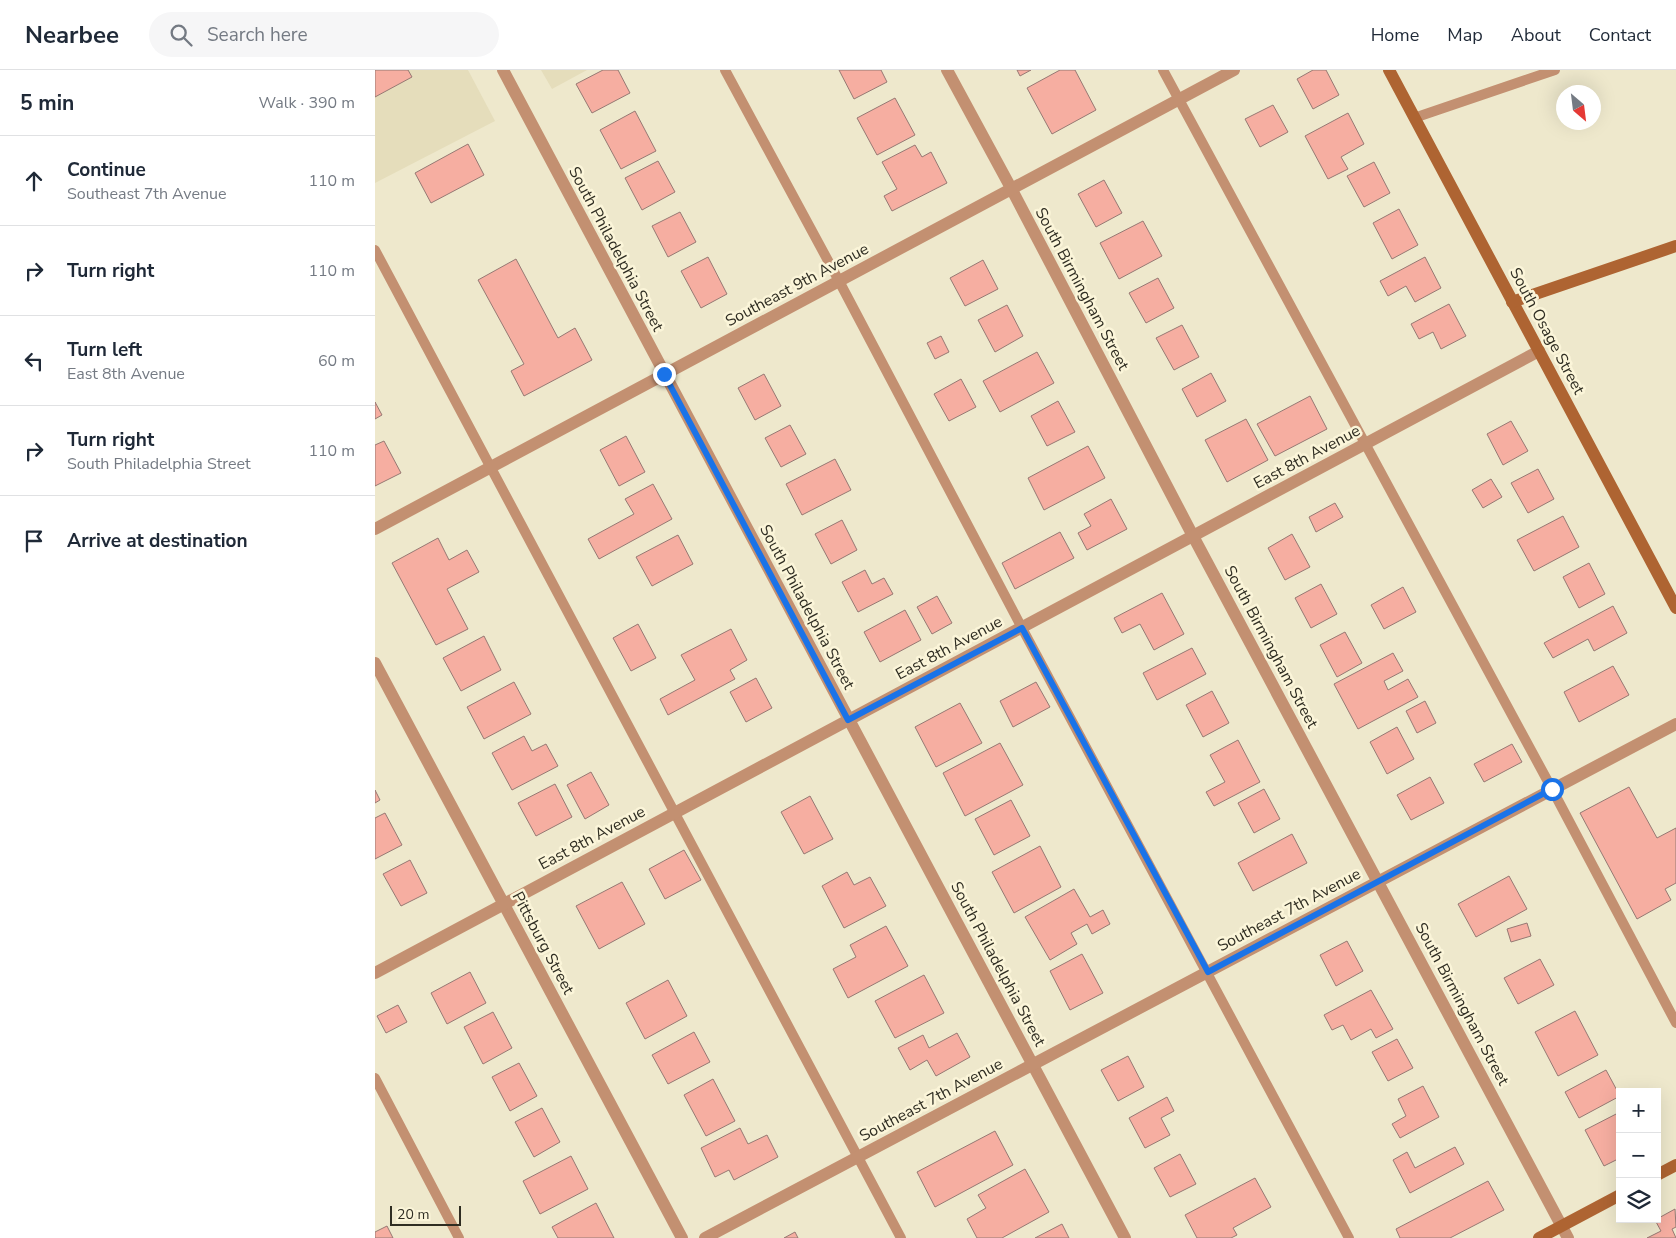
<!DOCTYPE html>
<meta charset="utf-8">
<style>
:root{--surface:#fff;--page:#f6f6f7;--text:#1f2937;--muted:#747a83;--line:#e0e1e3}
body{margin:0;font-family:"Nunito Sans",sans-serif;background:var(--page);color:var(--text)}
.controls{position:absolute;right:15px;bottom:15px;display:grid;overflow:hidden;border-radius:0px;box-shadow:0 5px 20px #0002}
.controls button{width:45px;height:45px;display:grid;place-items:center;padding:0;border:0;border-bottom:1px solid var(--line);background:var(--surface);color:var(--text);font:25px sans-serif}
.compass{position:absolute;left:1181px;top:15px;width:45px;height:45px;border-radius:50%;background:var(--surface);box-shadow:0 5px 20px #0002;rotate:152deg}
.scale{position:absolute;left:15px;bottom:12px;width:71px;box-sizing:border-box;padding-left:5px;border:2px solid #2f2d22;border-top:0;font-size:14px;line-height:18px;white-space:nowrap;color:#2f2d22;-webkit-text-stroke:4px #fbf5d9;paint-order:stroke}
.stop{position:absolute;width:15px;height:15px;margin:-11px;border:4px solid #1a73e8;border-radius:50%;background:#fff}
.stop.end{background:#1a73e8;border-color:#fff;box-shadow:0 1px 5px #0008}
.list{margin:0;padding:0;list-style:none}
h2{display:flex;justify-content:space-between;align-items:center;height:65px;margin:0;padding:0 20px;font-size:21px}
h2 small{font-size:16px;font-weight:400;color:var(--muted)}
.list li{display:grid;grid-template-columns:32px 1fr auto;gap:15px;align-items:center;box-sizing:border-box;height:90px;padding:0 20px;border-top:1px solid var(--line)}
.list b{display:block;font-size:19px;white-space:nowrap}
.list p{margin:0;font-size:16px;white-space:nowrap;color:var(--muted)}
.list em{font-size:16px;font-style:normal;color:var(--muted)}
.icon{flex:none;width:28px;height:28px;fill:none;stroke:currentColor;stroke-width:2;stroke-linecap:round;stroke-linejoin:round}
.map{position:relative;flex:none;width:1301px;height:1168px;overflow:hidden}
header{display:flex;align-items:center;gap:30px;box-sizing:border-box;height:70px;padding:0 25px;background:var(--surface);border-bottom:1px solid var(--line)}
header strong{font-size:24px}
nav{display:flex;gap:28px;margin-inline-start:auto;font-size:18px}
.search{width:350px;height:45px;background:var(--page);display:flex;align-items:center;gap:12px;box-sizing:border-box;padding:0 18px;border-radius:28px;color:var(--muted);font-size:19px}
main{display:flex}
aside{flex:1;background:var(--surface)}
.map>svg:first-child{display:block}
</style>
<header>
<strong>Nearbee</strong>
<div class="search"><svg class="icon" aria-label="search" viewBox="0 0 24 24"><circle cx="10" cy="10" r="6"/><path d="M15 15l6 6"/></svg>Search here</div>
<nav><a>Home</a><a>Map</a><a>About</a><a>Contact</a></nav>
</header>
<main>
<aside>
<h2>5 min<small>Walk · 390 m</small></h2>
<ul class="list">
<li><svg class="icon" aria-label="ahead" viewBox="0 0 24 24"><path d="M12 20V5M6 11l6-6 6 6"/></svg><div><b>Continue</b><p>Southeast 7th Avenue</p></div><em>110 m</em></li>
<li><svg class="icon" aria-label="right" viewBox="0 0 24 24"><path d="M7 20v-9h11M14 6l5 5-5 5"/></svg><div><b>Turn right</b></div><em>110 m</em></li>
<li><svg class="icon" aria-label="left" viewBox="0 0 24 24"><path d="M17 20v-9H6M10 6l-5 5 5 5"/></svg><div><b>Turn left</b><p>East 8th Avenue</p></div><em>60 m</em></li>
<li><svg class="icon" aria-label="right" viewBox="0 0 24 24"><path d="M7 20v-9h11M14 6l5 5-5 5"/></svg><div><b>Turn right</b><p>South Philadelphia Street</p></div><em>110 m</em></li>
<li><svg class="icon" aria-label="arrive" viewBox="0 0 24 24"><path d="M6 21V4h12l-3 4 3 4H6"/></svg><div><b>Arrive at destination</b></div></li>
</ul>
</aside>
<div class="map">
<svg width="1301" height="1168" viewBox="0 0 1301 1168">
<rect width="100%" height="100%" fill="#eee8cc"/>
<!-- built -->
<g fill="#e5ddbb">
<polygon points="0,0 93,0 120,51 0,113"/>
<polygon points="166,0 212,0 177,19"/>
</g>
<!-- building -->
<g fill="#f6aea1" stroke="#967973">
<polygon points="0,0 33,0 37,7 0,27"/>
<polygon points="228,0 243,0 255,23 217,43 201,14"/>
<polygon points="464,0 506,0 512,12 479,29"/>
<polygon points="642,0 656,0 645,6"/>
<polygon points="685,0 700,0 721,40 677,64 652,18"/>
<polygon points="938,0 951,0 964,25 938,39 922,9"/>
<polygon points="520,28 540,65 502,85 482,48"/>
<polygon points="898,35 913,62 885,77 870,49"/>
<polygon points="260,41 281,81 246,99 225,60"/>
<polygon points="973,43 989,74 966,87 973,99 953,109 930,66"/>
<polygon points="93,74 109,105 56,133 40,103"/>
<polygon points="540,75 547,87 556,82 572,113 517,141 509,126 522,119 507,92"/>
<polygon points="283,91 300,122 267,140 250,108"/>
<polygon points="999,92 1015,123 989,137 972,106"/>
<polygon points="729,110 747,143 721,157 703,124"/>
<polygon points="1024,139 1043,175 1017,189 998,153"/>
<polygon points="305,142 321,172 293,187 277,156"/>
<polygon points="768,151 787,186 744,209 725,173"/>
<polygon points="333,187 352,224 326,238 306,201"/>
<polygon points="1050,187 1066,218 1040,232 1031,216 1013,226 1005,211"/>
<polygon points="141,189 183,268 200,258 217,290 149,326 136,301 149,294 103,210"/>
<polygon points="608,190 623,219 590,236 575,208"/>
<polygon points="783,208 799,238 771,253 754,223"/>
<polygon points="1074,234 1091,266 1066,279 1058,262 1044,269 1036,254"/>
<polygon points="632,235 648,266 620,282 603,250"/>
<polygon points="807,255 824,287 799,300 781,268"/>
<polygon points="566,266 574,282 560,289 552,273"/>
<polygon points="662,282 679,313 625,342 608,311"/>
<polygon points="836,303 851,331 822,347 807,319"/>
<polygon points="389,304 406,336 380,350 363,318"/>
<polygon points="586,309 601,337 574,351 559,324"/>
<polygon points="935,326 952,359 900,386 882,354"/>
<polygon points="683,331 700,362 672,376 656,346"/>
<polygon points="0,332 7,345 0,349"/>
<polygon points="871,349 893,390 852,412 830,370"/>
<polygon points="1136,351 1153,381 1128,395 1112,364"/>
<polygon points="415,355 431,384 406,397 390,368"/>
<polygon points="251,366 270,402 244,416 225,380"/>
<polygon points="9,371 26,403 0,416 0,375"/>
<polygon points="713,376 730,408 669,440 653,408"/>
<polygon points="460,389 476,420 427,445 411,414"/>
<polygon points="1163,399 1179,429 1153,443 1136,413"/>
<polygon points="1116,409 1127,427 1108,438 1097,420"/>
<polygon points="278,414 297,449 224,489 213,469 259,444 250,429"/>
<polygon points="736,429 752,459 712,480 703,463 716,456 709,444"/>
<polygon points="960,433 968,447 941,462 934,447"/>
<polygon points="1188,446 1204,477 1159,501 1142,470"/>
<polygon points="467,450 482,480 456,494 440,464"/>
<polygon points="685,462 699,488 640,519 627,493"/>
<polygon points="917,464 935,497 910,510 893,478"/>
<polygon points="303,465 318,494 277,516 261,487"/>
<polygon points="63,468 74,490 92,480 104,502 72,519 93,559 61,575 17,493"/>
<polygon points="1214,493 1230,524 1204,538 1188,507"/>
<polygon points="490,500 497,514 509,508 518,524 483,542 467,512"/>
<polygon points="946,514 962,544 936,558 920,528"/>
<polygon points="1028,517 1041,542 1009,559 996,535"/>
<polygon points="787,523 809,564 779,580 765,554 747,563 739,548"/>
<polygon points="562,526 577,553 557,564 542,537"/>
<polygon points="1238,536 1252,563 1219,581 1213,569 1178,588 1169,573"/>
<polygon points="530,540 546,570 505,592 489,562"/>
<polygon points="263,554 281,588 256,601 238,568"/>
<polygon points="356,559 372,590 355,600 360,609 293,645 285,629 320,610 306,585"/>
<polygon points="970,562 987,593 962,607 945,575"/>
<polygon points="109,566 126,600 86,621 68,588"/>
<polygon points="817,578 831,604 782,630 768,603"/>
<polygon points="1018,583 1028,601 1009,611 1013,620 1033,609 1043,627 983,659 959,614"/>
<polygon points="1238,596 1254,625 1204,652 1189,622"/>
<polygon points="381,608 397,638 371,652 355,622"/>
<polygon points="139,612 156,644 109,669 92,637"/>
<polygon points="661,612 675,637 638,657 625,631"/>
<polygon points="837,621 854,653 828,667 811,635"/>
<polygon points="1050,631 1061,653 1042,663 1031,641"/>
<polygon points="585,633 607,673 561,697 540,657"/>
<polygon points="1022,657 1039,689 1012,704 995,672"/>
<polygon points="149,666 157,681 171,674 183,696 137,720 117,683"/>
<polygon points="863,670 885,712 839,736 831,722 850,712 835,685"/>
<polygon points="625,673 648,715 590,746 568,703"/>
<polygon points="1137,674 1147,692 1109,712 1099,694"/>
<polygon points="216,702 234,735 210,749 192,715"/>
<polygon points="1055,707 1069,733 1036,750 1022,725"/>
<polygon points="180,714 197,747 161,766 143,733"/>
<polygon points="1254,717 1282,768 1301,758 1301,813 1290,819 1296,830 1262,849 1205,743"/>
<polygon points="889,719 905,749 879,763 863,733"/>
<polygon points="0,720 5,730 0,733"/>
<polygon points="435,726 458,769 429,784 406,742"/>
<polygon points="636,730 655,766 619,785 600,749"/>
<polygon points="10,743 27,775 0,789 0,748"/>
<polygon points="917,764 932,793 878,821 863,793"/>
<polygon points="665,776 686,817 639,843 617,802"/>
<polygon points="309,780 326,810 290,829 274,799"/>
<polygon points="35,790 52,823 26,836 8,804"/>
<polygon points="472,802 479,815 495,807 511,836 469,858 447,816"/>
<polygon points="1134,806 1152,839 1101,867 1083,834"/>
<polygon points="247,812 270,854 224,879 201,836"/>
<polygon points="699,819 715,847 728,840 735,854 717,864 712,854 696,863 702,874 675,890 650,847"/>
<polygon points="1152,853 1156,866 1136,872 1132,859"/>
<polygon points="511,856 533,896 473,928 458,899 481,887 475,875"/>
<polygon points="972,871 988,901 961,916 945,885"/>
<polygon points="707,884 728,923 695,940 675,901"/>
<polygon points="1165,889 1179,915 1143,934 1129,908"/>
<polygon points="95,902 111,933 72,954 56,923"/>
<polygon points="549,905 569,943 520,968 500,931"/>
<polygon points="293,910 312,946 270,969 251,933"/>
<polygon points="996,920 1018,959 1001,968 996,959 976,970 968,955 957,960 949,945"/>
<polygon points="23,935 32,952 11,963 2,946"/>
<polygon points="1200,941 1223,985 1183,1006 1160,962"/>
<polygon points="118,942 137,978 108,994 89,957"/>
<polygon points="319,962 335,992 293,1014 277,985"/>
<polygon points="582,963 595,987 561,1006 552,990 535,1000 523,978 548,965 554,978"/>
<polygon points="1022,969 1038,998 1013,1011 997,982"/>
<polygon points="753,986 769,1017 743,1031 726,1000"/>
<polygon points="144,993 162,1026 135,1041 117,1007"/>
<polygon points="1231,1000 1245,1026 1204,1048 1190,1022"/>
<polygon points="338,1009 360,1051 331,1066 309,1025"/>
<polygon points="1048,1016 1064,1047 1025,1068 1017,1054 1031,1046 1023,1029"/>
<polygon points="792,1027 799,1041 786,1048 795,1065 770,1078 754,1048"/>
<polygon points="167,1038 185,1072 159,1087 140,1052"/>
<polygon points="1245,1042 1245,1088 1229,1096 1210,1060"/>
<polygon points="365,1058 373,1074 392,1065 403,1087 359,1110 354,1100 340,1107 326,1078"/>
<polygon points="620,1061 638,1095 560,1137 542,1102"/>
<polygon points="1080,1077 1089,1094 1035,1123 1018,1090 1032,1082 1040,1098"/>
<polygon points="805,1084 821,1114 795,1127 779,1098"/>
<polygon points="196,1086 213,1119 165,1144 148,1111"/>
<polygon points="650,1099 674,1142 627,1168 602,1168 592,1149 611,1138 603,1125"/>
<polygon points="880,1108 896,1137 858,1158 862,1165 856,1168 822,1168 810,1145"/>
<polygon points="1113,1111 1129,1140 1075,1168 1025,1168 1021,1159"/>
<polygon points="221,1133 239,1168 183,1168 177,1157"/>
<polygon points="1300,1139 1301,1157 1297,1159 1301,1168 1272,1168 1286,1161 1280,1150"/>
<polygon points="687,1154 694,1168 660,1168"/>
<polygon points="12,1156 18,1168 0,1168 0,1162"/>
<polygon points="420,1162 423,1168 409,1168"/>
</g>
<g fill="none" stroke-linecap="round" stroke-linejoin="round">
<!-- lane -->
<g stroke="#c39071" stroke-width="10">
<polyline points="350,0 464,211 647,558 974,1168"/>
<polyline points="788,0 1177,719 1301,953"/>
<polyline points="1039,48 1180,0"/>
<polyline points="0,180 526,1168"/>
<polyline points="0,1008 84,1168"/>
</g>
<!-- street -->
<g stroke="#c39071" stroke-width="12">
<polyline points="128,0 750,1168"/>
<polyline points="572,0 636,118 818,466 1193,1168"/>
<polyline points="0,459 859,0"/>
<polyline points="0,593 307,1168"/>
<polyline points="0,903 1164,281"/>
<polyline points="330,1168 1301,654"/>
</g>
<!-- secondary -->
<g stroke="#ae6432" stroke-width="12">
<polyline points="1014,0 1301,538"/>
<polyline points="1137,232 1301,176"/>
<polyline points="1282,1105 1301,1095"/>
<polyline points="1164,1168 1245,1125"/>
</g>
</g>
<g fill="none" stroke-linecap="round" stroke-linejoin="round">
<!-- route -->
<polyline stroke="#1a73e8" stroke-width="6" points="289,304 473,650 647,558 833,902 1177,719"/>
</g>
<g text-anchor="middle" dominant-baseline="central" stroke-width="5" stroke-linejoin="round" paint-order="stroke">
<!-- street labels -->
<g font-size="16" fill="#2f2d22" stroke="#fbf5d9">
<text transform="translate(241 179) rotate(62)">South Philadelphia Street</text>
<text transform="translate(422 215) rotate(-28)">Southeast 9th Avenue</text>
<text transform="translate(707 219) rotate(62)">South Birmingham Street</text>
<text transform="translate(1172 261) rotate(62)">South Osage Street</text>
<text transform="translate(932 387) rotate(-28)">East 8th Avenue</text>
<text transform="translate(432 537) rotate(62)">South Philadelphia Street</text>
<text transform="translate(896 577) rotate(62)">South Birmingham Street</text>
<text transform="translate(574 578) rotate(-28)">East 8th Avenue</text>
<text transform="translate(217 768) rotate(-28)">East 8th Avenue</text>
<text transform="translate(914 840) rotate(-28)">Southeast 7th Avenue</text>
<text transform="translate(168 873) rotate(62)">Pittsburg Street</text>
<text transform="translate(623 894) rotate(62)">South Philadelphia Street</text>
<text transform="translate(1087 934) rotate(62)">South Birmingham Street</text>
<text transform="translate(556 1030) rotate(-28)">Southeast 7th Avenue</text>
</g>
</g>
</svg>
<div class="controls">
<button>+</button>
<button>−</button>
<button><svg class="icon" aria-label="layers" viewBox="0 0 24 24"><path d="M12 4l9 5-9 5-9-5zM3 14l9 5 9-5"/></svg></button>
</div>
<svg class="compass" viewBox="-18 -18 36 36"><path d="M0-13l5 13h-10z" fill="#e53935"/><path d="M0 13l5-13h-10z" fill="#747a83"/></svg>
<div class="scale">20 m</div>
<div class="stop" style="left:1177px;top:719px"></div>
<div class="stop end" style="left:289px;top:304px"></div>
</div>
</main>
